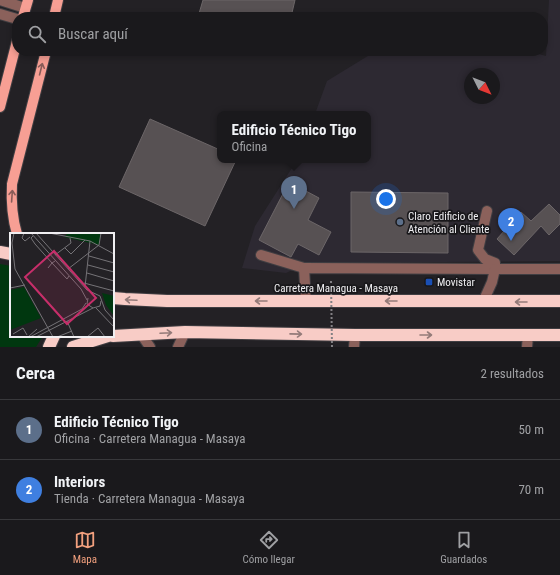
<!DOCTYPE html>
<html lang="es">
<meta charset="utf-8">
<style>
:root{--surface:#1a191c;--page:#272629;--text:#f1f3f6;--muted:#9fa0a3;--line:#38383b;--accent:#f2a07e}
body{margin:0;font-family:"Roboto Condensed",sans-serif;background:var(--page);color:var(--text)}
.compass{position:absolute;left:464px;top:68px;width:36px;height:36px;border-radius:50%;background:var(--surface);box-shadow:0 2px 6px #0003;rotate:132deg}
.you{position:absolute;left:386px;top:199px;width:14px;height:14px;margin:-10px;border:3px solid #fff;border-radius:50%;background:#1a73e8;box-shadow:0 0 0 6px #1a73e833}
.badge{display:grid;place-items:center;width:26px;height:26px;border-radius:50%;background:var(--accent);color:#fff;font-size:13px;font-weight:700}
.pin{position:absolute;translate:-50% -33px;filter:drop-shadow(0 1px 2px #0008)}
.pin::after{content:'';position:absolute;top:21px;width:14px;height:12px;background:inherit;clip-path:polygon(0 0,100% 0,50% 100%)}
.popup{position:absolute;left:217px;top:111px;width:154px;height:52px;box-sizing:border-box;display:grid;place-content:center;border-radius:8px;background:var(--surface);filter:drop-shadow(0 1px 3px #0005);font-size:13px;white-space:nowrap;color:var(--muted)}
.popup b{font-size:15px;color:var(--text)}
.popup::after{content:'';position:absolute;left:50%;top:100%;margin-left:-8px;border:8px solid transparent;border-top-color:var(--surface)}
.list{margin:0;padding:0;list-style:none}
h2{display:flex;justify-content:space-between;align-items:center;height:52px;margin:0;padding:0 16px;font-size:17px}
h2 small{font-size:13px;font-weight:400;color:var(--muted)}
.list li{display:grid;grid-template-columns:26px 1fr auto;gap:12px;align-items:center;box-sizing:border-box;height:60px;padding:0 16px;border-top:1px solid var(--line)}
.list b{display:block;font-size:15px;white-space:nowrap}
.list p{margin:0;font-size:13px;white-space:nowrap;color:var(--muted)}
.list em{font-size:13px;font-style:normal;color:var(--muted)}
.icon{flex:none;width:22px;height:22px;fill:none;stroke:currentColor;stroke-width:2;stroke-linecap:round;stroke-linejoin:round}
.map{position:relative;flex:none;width:560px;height:347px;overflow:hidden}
.search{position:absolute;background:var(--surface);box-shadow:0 2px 6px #0003;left:12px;right:12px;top:12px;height:44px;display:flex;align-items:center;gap:10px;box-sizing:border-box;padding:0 14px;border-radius:16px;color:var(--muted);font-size:15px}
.sheet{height:172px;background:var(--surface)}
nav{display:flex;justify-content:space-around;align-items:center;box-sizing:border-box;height:56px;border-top:1px solid var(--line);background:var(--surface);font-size:11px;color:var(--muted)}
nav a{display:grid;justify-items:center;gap:2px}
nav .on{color:var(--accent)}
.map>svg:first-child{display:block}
</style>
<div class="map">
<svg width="560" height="347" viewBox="0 0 560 347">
<rect width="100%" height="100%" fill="#232125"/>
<!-- built -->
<path fill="#2d2932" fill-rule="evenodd" d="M549,0H560V261L307,263L286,273L242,268L255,226L297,160H368V114H315L327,81L376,51H527L546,56ZM470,74H494V98H470Z"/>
<!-- green -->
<polygon fill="#00370f" points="0,264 11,266 11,336 43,336 36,347 0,347"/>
<!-- building -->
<g fill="#575153" stroke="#6c6668">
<polygon points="203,0 295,0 291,17 198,17"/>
<polygon points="150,119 220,150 220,160 236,160 205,226 119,187"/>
<polygon points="289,182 319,198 308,220 331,232 319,255 298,244 291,257 259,240"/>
<polygon points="351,192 448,193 448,253 351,252"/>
<polygon points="549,204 560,215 560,224 549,235 541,226 514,255 497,239 521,212 531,221"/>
</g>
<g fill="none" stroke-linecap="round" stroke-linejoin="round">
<defs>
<g id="minor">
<polyline points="0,0 25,8"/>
<polyline points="0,14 17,19"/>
<polyline points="261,255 304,268"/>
<polyline points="306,302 304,268 495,269 495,263 485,259 478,250 487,211"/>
<polyline points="483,302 492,282 495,269 560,269"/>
<polyline points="141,334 150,347"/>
<polyline points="178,347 185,332"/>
<polyline points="354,347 355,335"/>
<polyline points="527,347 528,335"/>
</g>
<g id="major">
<polyline points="23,17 28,0"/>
<polyline points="54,17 58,0"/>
<polyline points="0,107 17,41"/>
<path d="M17,234C12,217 11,202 12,184L46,51"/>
</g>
<g id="highway">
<polyline points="0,252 11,254"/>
<polyline points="113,298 125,299 167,301 560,301"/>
<polyline points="113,336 185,332 355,335 560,335"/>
<polyline points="49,347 54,336"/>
<polyline points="73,347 108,336"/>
</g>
</defs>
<!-- minor casing -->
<use href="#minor" stroke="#403e42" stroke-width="12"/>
<!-- major casing -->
<use href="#major" stroke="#403e42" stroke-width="12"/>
<!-- highway casing -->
<use href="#highway" stroke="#403e42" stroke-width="14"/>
<!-- minor -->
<use href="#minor" stroke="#8b615b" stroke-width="10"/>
<!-- major -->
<use href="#major" stroke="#f79f94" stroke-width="10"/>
<!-- highway -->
<use href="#highway" stroke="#f8ccc6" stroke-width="12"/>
<!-- path-bridge -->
<polyline stroke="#828084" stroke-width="2" stroke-dasharray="2 2" stroke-linecap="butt" points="331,281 332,347"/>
</g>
<!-- one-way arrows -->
<defs><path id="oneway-shaft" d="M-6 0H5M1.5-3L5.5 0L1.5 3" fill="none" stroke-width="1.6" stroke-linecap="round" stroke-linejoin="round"/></defs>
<g stroke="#885c58">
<use href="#oneway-shaft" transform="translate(41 69) rotate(-76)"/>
<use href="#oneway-shaft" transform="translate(12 196) rotate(-86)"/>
</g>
<g stroke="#947b79">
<use href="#oneway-shaft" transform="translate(131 300) rotate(-177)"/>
<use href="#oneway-shaft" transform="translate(261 301) rotate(-180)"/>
<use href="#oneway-shaft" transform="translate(391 301) rotate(180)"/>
<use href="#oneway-shaft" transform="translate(521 302) rotate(180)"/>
<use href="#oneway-shaft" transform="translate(166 333) rotate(-3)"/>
<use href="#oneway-shaft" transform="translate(296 334) rotate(1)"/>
<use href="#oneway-shaft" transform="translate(426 335)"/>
</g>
<!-- markers -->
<circle fill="#5c6f8a" stroke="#19181b" stroke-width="1.5" cx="400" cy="222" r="4"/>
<rect fill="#1a4fb4" stroke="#19181b" stroke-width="1.5" x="425" y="278" width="8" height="8" rx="2"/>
<g text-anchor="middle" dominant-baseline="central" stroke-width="3.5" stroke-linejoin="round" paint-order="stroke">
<!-- poi labels -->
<g font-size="11" fill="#f0eff2" stroke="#19181b" text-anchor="start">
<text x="408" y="216">Claro Edificio de<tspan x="408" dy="13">Atención al Cliente</tspan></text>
<text x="437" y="282">Movistar</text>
</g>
<!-- street labels -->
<g font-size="11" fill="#f0eff2" stroke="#19181b">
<text x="336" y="288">Carretera Managua - Masaya</text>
</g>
</g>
<!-- overview -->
<g transform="translate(10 233)">
<rect width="104" height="104" fill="#232125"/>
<path d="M58,0H91L89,12L54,4ZM14,54L31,85L0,97V57ZM92,60L104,63V83L96,72Z" fill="#00370f"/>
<path fill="none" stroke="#757377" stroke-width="1" d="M4,0L2,10L5,36L43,104M14,0L12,5L15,8L20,4M21,0L71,56L77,67M26,0L77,57L90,63L95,77L104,87M39,0L80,8L104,21M23,3L21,5L25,11L42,30L45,28M55,15L61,21L75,7M45,22L61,10L60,5M79,23L104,30M78,32L104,39M38,35L42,30L57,46L59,43M58,36L89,12L91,0M77,40L104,48M74,50L104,58M75,54L80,8M0,55L15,52M78,65L77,71L83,75L90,73L91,68M86,75L104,94M57,88L64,104M3,101L13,95L17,102M18,104L27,96M20,104L72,76L76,70M26,104L83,75M47,104L62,98M77,104L88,95L95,104"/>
<path fill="#c72e6a" fill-opacity="0.15" stroke="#c72e6a" stroke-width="2" d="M44,18L86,65L57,91L15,44Z"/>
<rect width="104" height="104" fill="none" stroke="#f0eff2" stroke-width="2"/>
</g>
</svg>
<svg class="compass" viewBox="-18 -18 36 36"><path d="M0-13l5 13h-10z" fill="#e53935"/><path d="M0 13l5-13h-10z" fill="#9fa0a3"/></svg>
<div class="you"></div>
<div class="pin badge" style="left:294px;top:209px;background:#5c6f8a">1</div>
<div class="popup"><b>Edificio Técnico Tigo</b>Oficina</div>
<div class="pin badge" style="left:511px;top:241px;background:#3f7fe0">2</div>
<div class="search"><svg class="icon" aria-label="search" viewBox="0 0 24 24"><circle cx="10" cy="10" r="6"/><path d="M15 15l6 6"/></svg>Buscar aquí</div>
</div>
<section class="sheet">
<h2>Cerca<small>2 resultados</small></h2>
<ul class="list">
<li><span class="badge" style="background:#5c6f8a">1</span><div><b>Edificio Técnico Tigo</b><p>Oficina · Carretera Managua - Masaya</p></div><em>50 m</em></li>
<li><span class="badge" style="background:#3f7fe0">2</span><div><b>Interiors</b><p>Tienda · Carretera Managua - Masaya</p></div><em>70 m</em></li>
</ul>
</section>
<nav>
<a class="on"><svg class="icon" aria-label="map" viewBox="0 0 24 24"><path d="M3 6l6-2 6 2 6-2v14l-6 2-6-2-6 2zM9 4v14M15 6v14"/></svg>Mapa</a>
<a><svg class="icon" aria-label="directions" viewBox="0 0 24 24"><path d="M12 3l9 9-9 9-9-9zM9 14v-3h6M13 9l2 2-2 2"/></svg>Cómo llegar</a>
<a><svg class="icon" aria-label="saved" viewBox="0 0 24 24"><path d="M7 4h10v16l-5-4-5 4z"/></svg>Guardados</a>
</nav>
